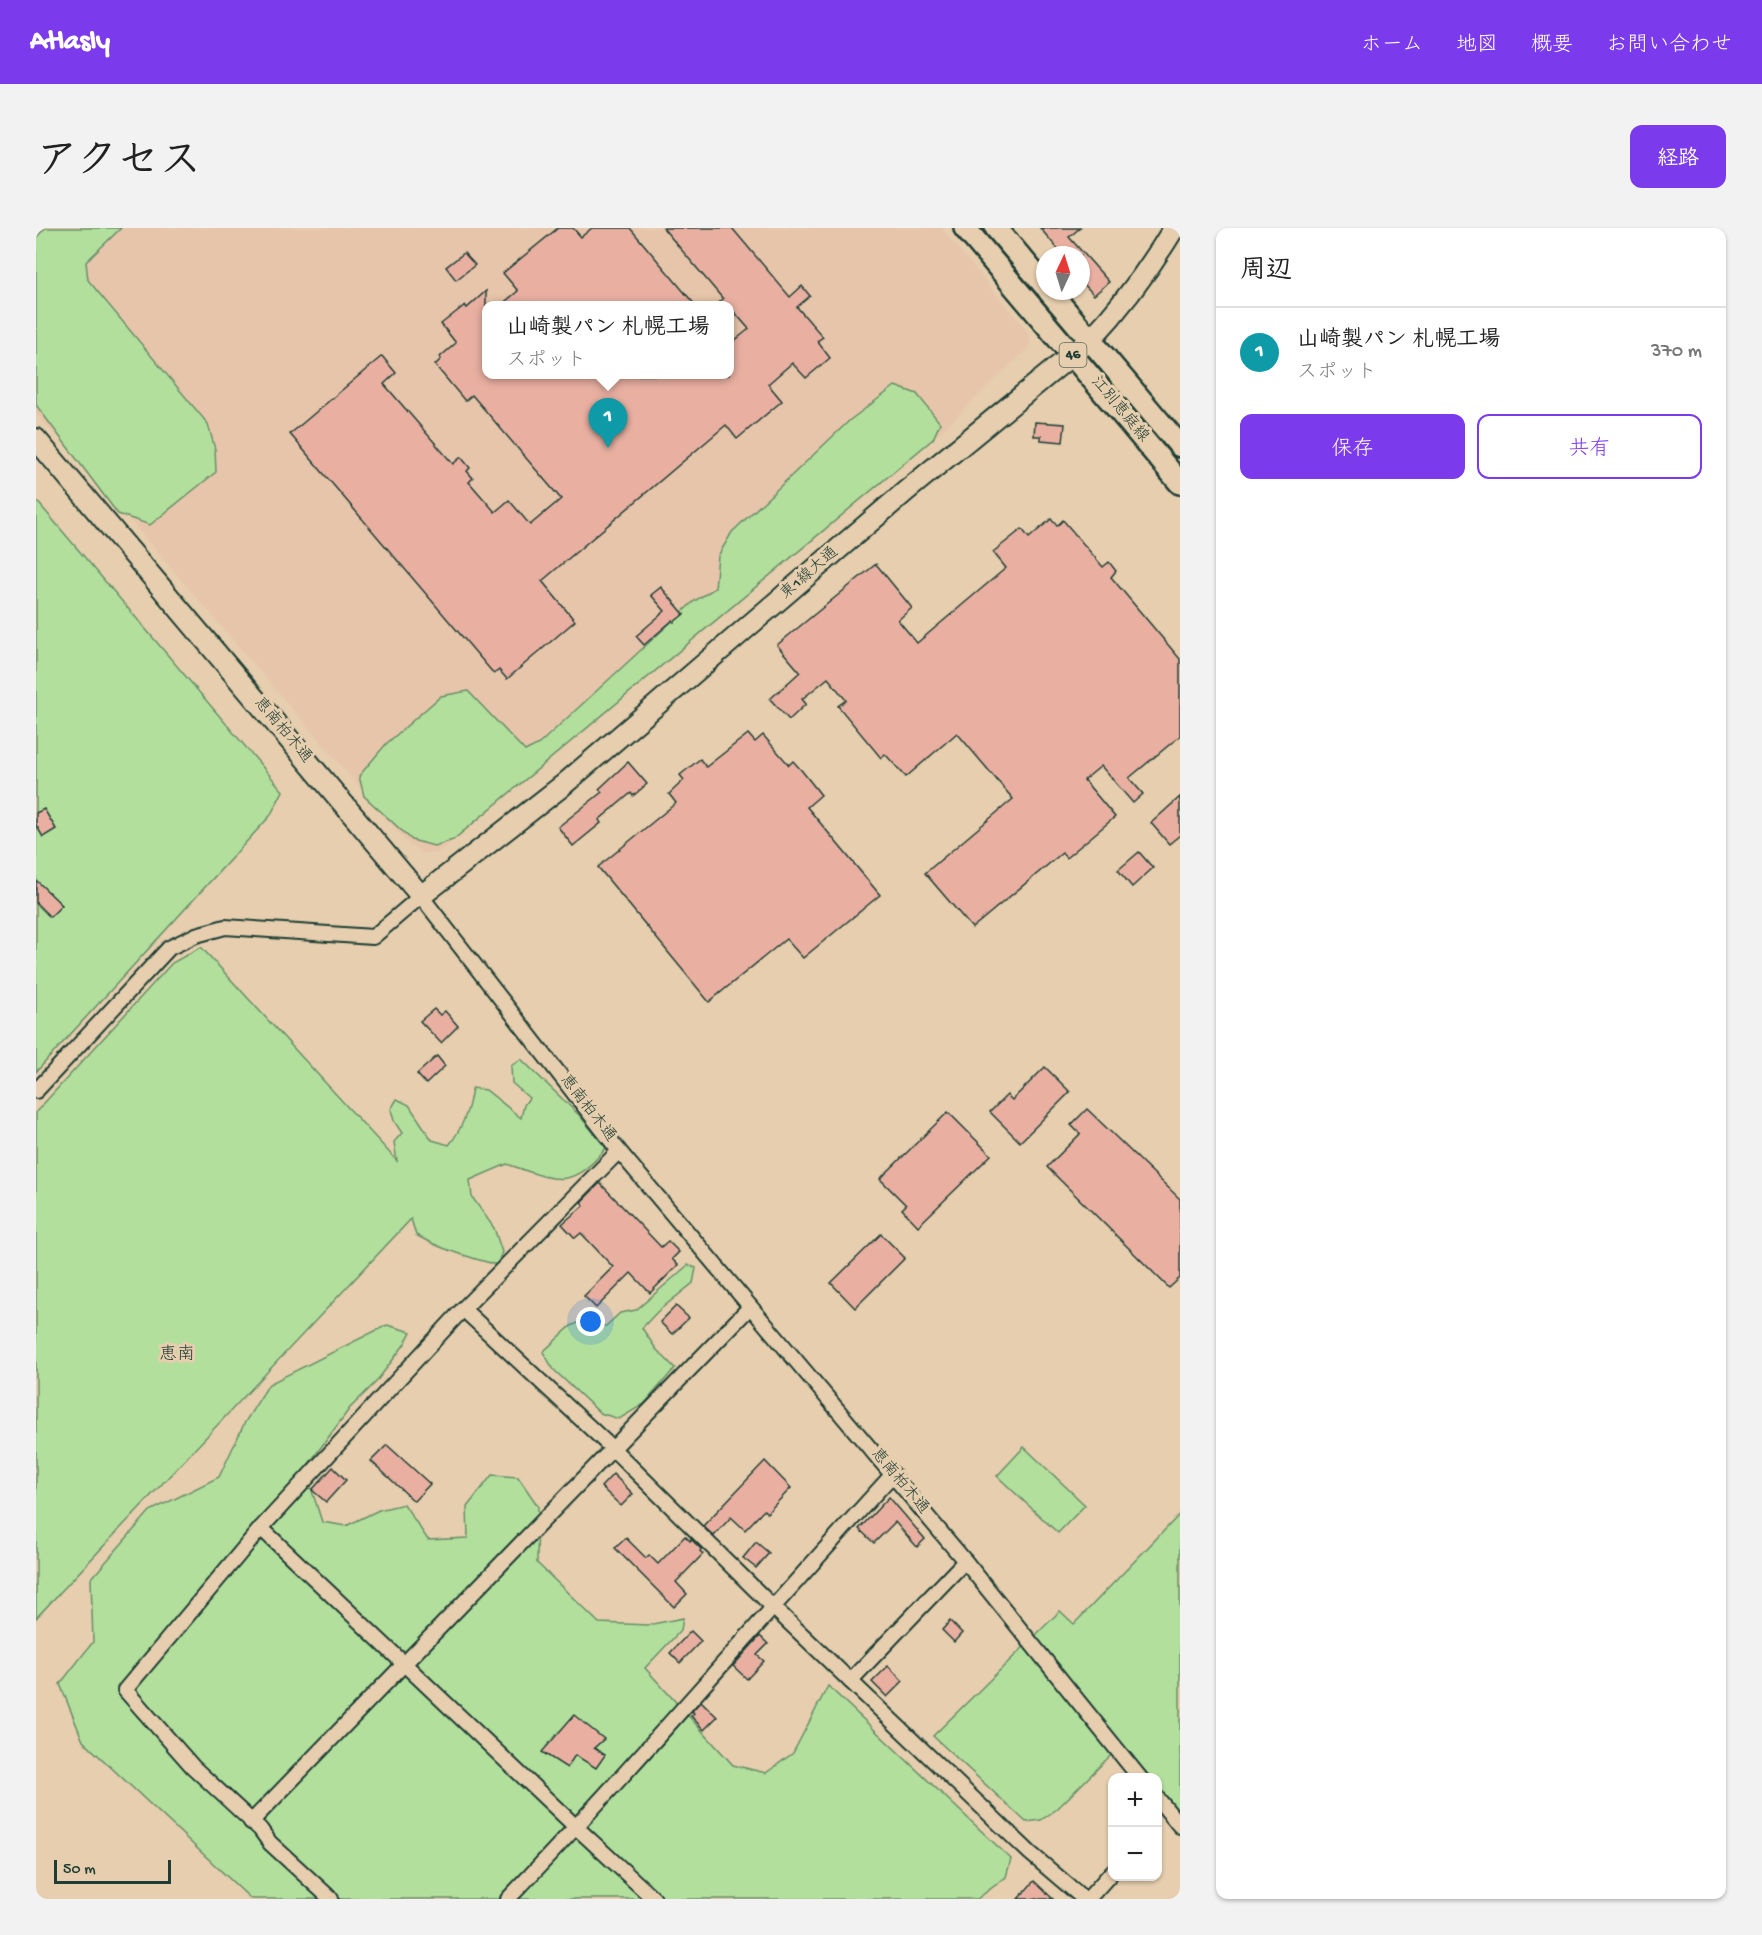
<!DOCTYPE html>
<html lang="ja">
<meta charset="utf-8">
<style>
:root{--surface:#fff;--page:#f2f2f2;--text:#222;--muted:#767676;--line:#e0e0e0;--accent:#7c3aed}
body{margin:0;font-family:"Gochi Hand","Klee One",sans-serif;background:var(--page);color:var(--text)}
.controls{position:absolute;right:18px;bottom:18px;display:grid;overflow:hidden;border-radius:12px;box-shadow:0 2px 4px #0004}
.controls button{width:54px;height:54px;display:grid;place-items:center;padding:0;border:0;border-bottom:2px solid var(--line);background:var(--surface);color:var(--text);font:30px sans-serif}
.compass{position:absolute;left:1000px;top:18px;width:54px;height:54px;border-radius:50%;background:var(--surface);box-shadow:0 2px 4px #0004;rotate:4deg}
.scale{position:absolute;left:18px;bottom:15px;width:117px;box-sizing:border-box;padding-left:6px;border:3px solid #1f3d34;border-top:0;font-size:16px;line-height:21px;white-space:nowrap;color:#1f3d34;-webkit-text-stroke:4px #e6ceae;paint-order:stroke}
.you{position:absolute;left:555px;top:1094px;width:21px;height:21px;margin:-15px;border:4px solid #fff;border-radius:50%;background:#1a73e8;box-shadow:0 0 0 9px #1a73e833}
.badge{display:grid;place-items:center;width:39px;height:39px;border-radius:50%;background:var(--accent);color:#fff;font-size:20px;font-weight:700}
.pin{position:absolute;translate:-50% -50px;filter:drop-shadow(0 2px 3px #0008)}
.pin::after{content:'';position:absolute;top:32px;width:21px;height:18px;background:inherit;clip-path:polygon(0 0,100% 0,50% 100%)}
.popup{position:absolute;left:446px;top:73px;width:252px;height:78px;box-sizing:border-box;display:grid;place-content:center;border-radius:12px;background:var(--surface);filter:drop-shadow(0 2px 4px #0005);font-size:20px;white-space:nowrap;color:var(--muted)}
.popup b{font-size:22px;color:var(--text)}
.popup::after{content:'';position:absolute;left:50%;top:100%;margin-left:-12px;border:12px solid transparent;border-top-color:var(--surface)}
.list{margin:0;padding:0;list-style:none}
h2{display:flex;justify-content:space-between;align-items:center;height:78px;margin:0;padding:0 24px;font-size:26px}
h2 small{font-size:20px;font-weight:400;color:var(--muted)}
.list li{display:grid;grid-template-columns:39px 1fr auto;gap:18px;align-items:center;box-sizing:border-box;height:90px;padding:0 24px;border-top:2px solid var(--line)}
.list b{display:block;font-size:22px;white-space:nowrap}
.list p{margin:0;font-size:20px;white-space:nowrap;color:var(--muted)}
.list em{font-size:20px;font-style:normal;color:var(--muted)}
.actions{display:flex;gap:12px;padding:18px 24px}
.actions a{flex:1;padding:14px 0;border:2px solid var(--accent);border-radius:12px;text-align:center;font-size:21px;color:var(--accent)}
.actions .main{background:var(--accent);color:#fff}
.map{position:relative;flex:none;width:1144px;height:1671px;overflow:hidden;border-radius:12px}
header{display:flex;align-items:center;gap:36px;box-sizing:border-box;height:84px;padding:0 30px;background:var(--accent);color:#fff}
header strong{font-size:28px}
nav{display:flex;gap:33px;margin-inline-start:auto;font-size:21px}
.intro{display:flex;align-items:center;justify-content:space-between;box-sizing:border-box;height:144px;padding:0 36px}
h1{margin:0;font-size:42px}
.button{padding:15px 27px;border-radius:12px;background:var(--accent);color:#fff;font-size:21px;font-weight:700}
main{display:flex;gap:36px;padding:0 36px}
aside{flex:1;background:var(--surface);border-radius:12px;box-shadow:0 2px 4px #0004}
.map>svg:first-child{display:block}
</style>
<header>
<strong>Atlasly</strong>
<nav><a>ホーム</a><a>地図</a><a>概要</a><a>お問い合わせ</a></nav>
</header>
<div class="intro"><h1>アクセス</h1><a class="button">経路</a></div>
<main>
<div class="map">
<svg width="1144" height="1671" viewBox="0 0 1144 1671">
<rect width="100%" height="100%" fill="#e6ceae"/>
<filter id="ink" filterUnits="userSpaceOnUse"><feTurbulence type="fractalNoise" baseFrequency=".0167" numOctaves="2"/><feDisplacementMap in="SourceGraphic" scale="12" xChannelSelector="R" yChannelSelector="G"/><feConvolveMatrix kernelMatrix="1 2 1 2 8 2 1 2 1" color-interpolation-filters="sRGB"/></filter>
<g filter="url(#ink)">
<!-- built -->
<path fill="#e7c5aa" fill-rule="evenodd" d="M44,0H905L991,103L994,110L993,119L897,211L402,625H386L371,614L31,219L0,186V49ZM450,77H694V146H450Z"/>
<!-- green -->
<g fill="#b2df9c" stroke="#688e68" stroke-width="1.5">
<polygon points="9,0 85,0 50,34 52,52 172,196 179,221 180,244 114,297 82,286 0,177 0,10"/>
<polygon points="859,158 881,166 904,195 897,211 417,612 398,618 376,612 328,568 323,548 350,516 405,468 432,463 489,523 503,516 657,374 679,360 682,328 696,304 814,192"/>
<polygon points="0,272 247,563 234,588 0,844"/>
<path d="M165,719L361,933L358,914L366,905L358,893L355,881L361,871L373,877L396,912L413,917C427,900 433,882 436,860L450,862L485,890L488,877L493,870L476,855L475,838L485,831L543,887L570,920C535,964 518,952 471,936L434,952L436,969L458,1000L466,1024L461,1037C432,1029 406,1022 380,1007L375,991L0,1390V884L136,735Z"/>
<polygon points="652,1037 660,1040 657,1055 621,1084 606,1100 620,1121 639,1140 608,1176 583,1191 564,1185 518,1142 507,1124 535,1098 542,1095 570,1098 584,1085 600,1082"/>
<polygon points="351,1097 375,1104 368,1117 340,1154 314,1180 269,1241 286,1294 310,1298 343,1282 368,1276 392,1312 432,1310 431,1279 456,1247 482,1249 502,1278 501,1335 563,1395 612,1397 647,1390 645,1402 609,1440 697,1537 730,1545 757,1525 792,1458 975,1631 970,1649 941,1671 215,1671 47,1513 24,1456 57,1414 55,1351 114,1283 183,1249 209,1194 233,1156"/>
<polygon points="988,1219 1049,1277 1022,1305 961,1248"/>
<polygon points="1144,1286 1144,1585 1122,1558 1122,1550 1114,1549 1086,1516 1021,1581 1005,1592 990,1594 897,1508 1024,1383 1038,1396"/>
</g>
<!-- building -->
<g fill="#e9b0a2" stroke="#1f3d34" stroke-width="1.5">
<polygon points="522,0 537,0 545,9 556,0 594,0 660,78 464,78 482,63 467,45"/>
<polygon points="627,0 696,0 754,69 766,58 774,68 761,79 787,109 781,113 794,130 770,150 756,135 732,156 746,173 701,211 690,197 506,353 539,393 471,451 463,442 458,446 254,206 346,128 360,145 348,156 417,236 425,229 434,240 431,243 437,250 433,254 459,284 473,272 494,297 525,271 436,167 429,173 399,137 405,131 404,129 420,115 405,96 429,77 431,80 450,63 450,147 693,147 693,117 713,101 693,78 679,78 687,71"/>
<polygon points="1004,0 1044,0 1033,9 1073,54 1058,67 1045,53 1045,27 1027,27"/>
<polygon points="428,25 439,37 420,52 410,39"/>
<polygon points="999,194 1029,196 1027,214 1005,212 1005,208 998,208"/>
<polygon points="1015,291 1021,298 1027,292 1067,339 1073,334 1080,343 1075,349 1144,431 1144,508 1093,550 1107,566 1097,575 1065,538 1048,552 1079,589 1030,630 1026,625 936,700 889,645 977,571 921,505 870,549 849,526 845,530 802,478 810,472 792,450 766,471 770,476 753,492 734,471 764,444 741,417 840,336 876,380 862,392 881,415 970,340 957,324 986,301 993,310"/>
<polygon points="625,359 648,386 638,394 637,392 608,417 600,408 629,383 615,367"/>
<polygon points="712,506 719,514 727,507 753,537 757,533 766,543 785,567 771,579 844,667 767,730 750,711 673,774 562,639 640,575 633,566 648,552 644,547 664,531 670,539"/>
<polygon points="592,534 611,556 597,568 595,565 563,592 565,595 537,618 522,599 566,564 563,561"/>
<polygon points="1144,569 1144,607 1133,616 1115,595"/>
<polygon points="8,581 20,601 7,609 0,597 0,585"/>
<polygon points="1103,624 1117,640 1096,659 1082,642"/>
<polygon points="0,652 26,677 14,689 0,675"/>
<polygon points="398,781 404,787 409,783 422,798 405,815 384,793"/>
<polygon points="401,828 409,838 390,856 381,846"/>
<polygon points="1009,839 1034,864 984,914 954,884 971,867 976,872"/>
<polygon points="1051,881 1144,971 1144,1050 1133,1060 1011,939 1044,906 1035,897"/>
<polygon points="912,884 955,927 882,998 866,981 870,977 844,951"/>
<polygon points="564,955 625,1019 632,1013 643,1024 636,1031 642,1037 614,1065 595,1045 560,1080 548,1068 577,1039 545,1005 539,1010 526,996 548,977 545,974"/>
<polygon points="845,1006 869,1030 819,1080 795,1055"/>
<polygon points="640,1078 653,1090 636,1106 624,1094"/>
<polygon points="351,1217 394,1256 378,1273 335,1233"/>
<polygon points="729,1233 755,1260 731,1285 728,1282 709,1302 695,1289 678,1308 667,1298"/>
<polygon points="297,1239 310,1252 290,1274 276,1262"/>
<polygon points="577,1246 597,1266 585,1278 565,1259"/>
<polygon points="853,1269 889,1311 881,1319 859,1294 838,1315 823,1301"/>
<polygon points="649,1308 654,1313 655,1311 665,1321 664,1323 667,1326 640,1354 651,1366 638,1379 579,1320 590,1310 610,1330 613,1327 622,1336"/>
<polygon points="720,1314 733,1325 720,1340 707,1330"/>
<polygon points="914,1393 926,1405 918,1414 906,1402"/>
<polygon points="655,1403 665,1413 644,1435 634,1425"/>
<polygon points="724,1408 732,1416 721,1427 728,1433 711,1451 697,1438"/>
<polygon points="852,1438 867,1453 851,1469 836,1454"/>
<polygon points="665,1473 681,1489 668,1502 655,1488 658,1485 656,1483"/>
<polygon points="538,1487 568,1511 558,1520 569,1527 560,1540 539,1527 531,1540 506,1524"/>
<polygon points="998,1653 1017,1671 982,1671"/>
</g>
<g fill="none" stroke-linecap="round" stroke-linejoin="round">
<defs>
<g id="street">
<polyline points="0,863 133,720 160,707 189,699 337,709 385,668 583,923 929,1333 1104,1550"/>
<polyline points="427,1081 578,1222 736,1378 994,1625 1048,1671"/>
<polyline points="225,1300 540,1599 618,1671"/>
<polyline points="814,1453 929,1333"/>
<polyline points="1122,1571 1144,1598"/>
<polyline points="215,1594 714,1079"/>
<polyline points="295,1671 234,1615 224,1601 157,1539 89,1462 225,1300 427,1081 583,923"/>
<path d="M472,1671C604,1533 728,1387 857,1246"/>
<polyline points="1052,1671 1076,1644"/>
</g>
<path id="secondary" d="M0,211L385,668L526,558L870,263L1054,112C1086,78 1114,40 1138,0"/>
<g id="primary">
<polyline points="929,0 1144,255"/>
<polyline points="960,0 1009,58"/>
<polyline points="1013,63 1144,218"/>
</g>
</defs>
<!-- street casing -->
<use href="#street" stroke="#1f3d34" stroke-width="18"/>
<!-- secondary casing -->
<use href="#secondary" stroke="#1f3d34" stroke-width="24"/>
<!-- primary casing -->
<use href="#primary" stroke="#1f3d34" stroke-width="26"/>
<!-- street -->
<use href="#street" stroke="#e6ceae" stroke-width="14"/>
<!-- secondary -->
<use href="#secondary" stroke="#e6ceae" stroke-width="20"/>
<!-- primary -->
<use href="#primary" stroke="#e6ceae" stroke-width="21"/>
</g>
</g>
<g text-anchor="middle" dominant-baseline="central" stroke-width="6" stroke-linejoin="round" paint-order="stroke">
<!-- shield labels -->
<rect fill="#e6ceae" stroke="#5b6859" stroke-width="1.5" x="1023.5" y="115" width="27" height="24" rx="4.5"/>
<g font-size="15" font-weight="bold" fill="#1f3d34">
<text x="1037" y="127">46</text>
</g>
<!-- street labels -->
<g font-size="16" fill="#1f3d34" stroke="#e6ceae">
<text transform="translate(1083 182) rotate(50)">江別恵庭線</text>
<text transform="translate(774 346) rotate(-41)">東1線大通</text>
<text transform="translate(246 503) rotate(50)">恵南柏木通</text>
<text transform="translate(551 881) rotate(52)">恵南柏木通</text>
<text transform="translate(863 1254) rotate(50)">恵南柏木通</text>
</g>
<!-- neighbourhood labels -->
<g font-size="18" fill="#1f3d34" stroke="#e6ceae">
<text x="141" y="1127">恵南</text>
</g>
</g>
</svg>
<div class="controls">
<button>+</button>
<button>−</button>
</div>
<svg class="compass" viewBox="-18 -18 36 36"><path d="M0-13l5 13h-10z" fill="#e53935"/><path d="M0 13l5-13h-10z" fill="#767676"/></svg>
<div class="scale">50 m</div>
<div class="you"></div>
<div class="pin badge" style="left:572px;top:220px;background:#0f9aa8">1</div>
<div class="popup"><b>山崎製パン 札幌工場</b>スポット</div>
</div>
<aside>
<h2>周辺<small></small></h2>
<ul class="list">
<li><span class="badge" style="background:#0f9aa8">1</span><div><b>山崎製パン 札幌工場</b><p>スポット</p></div><em>370 m</em></li>
</ul>
<div class="actions"><a class="main">保存</a><a>共有</a></div>
</aside>
</main>
